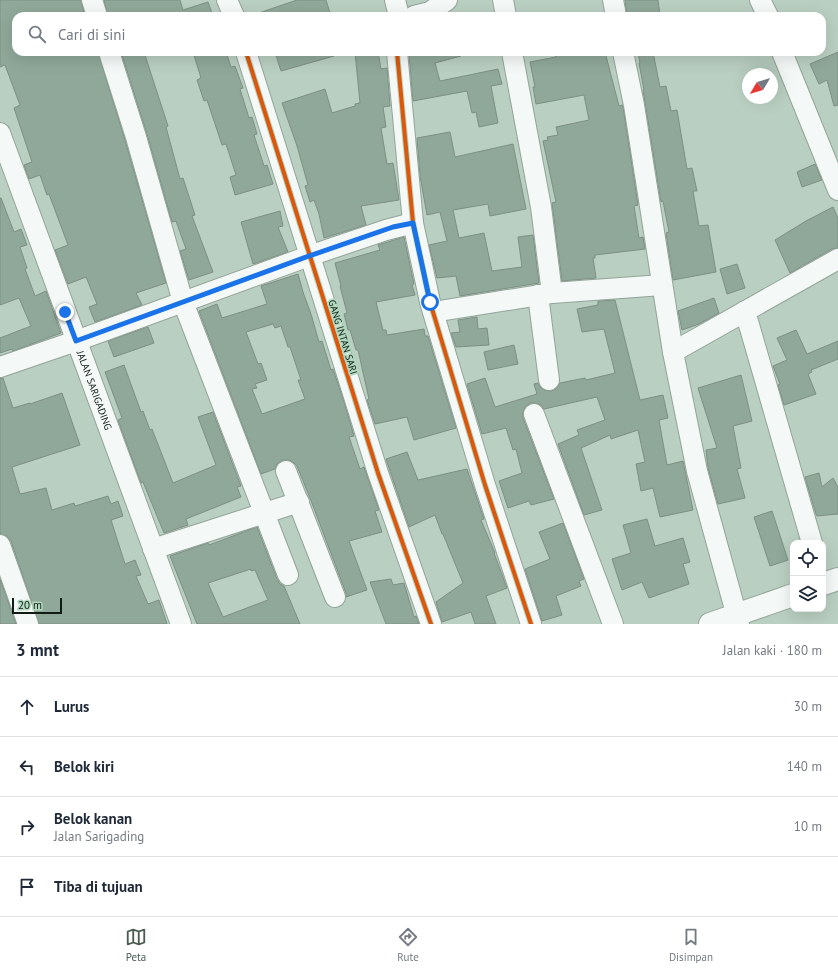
<!DOCTYPE html>
<html lang="id">
<meta charset="utf-8">
<style>
:root{--surface:#fff;--page:#f6f6f7;--text:#1f2937;--muted:#747a83;--line:#e0e1e3;--accent:#4a5b51}
body{margin:0;font-family:"PT Sans",sans-serif;background:var(--page);color:var(--text)}
.controls{position:absolute;right:12px;bottom:12px;display:grid;overflow:hidden;border-radius:8px;box-shadow:0 4px 16px #0002}
.controls button{width:36px;height:36px;display:grid;place-items:center;padding:0;border:0;border-bottom:1px solid var(--line);background:var(--surface);color:var(--text);font:20px sans-serif}
.compass{position:absolute;left:742px;top:68px;width:36px;height:36px;border-radius:50%;background:var(--surface);box-shadow:0 4px 16px #0002;rotate:232deg}
.scale{position:absolute;left:12px;bottom:10px;width:50px;box-sizing:border-box;padding-left:4px;border:2px solid #0f1d15;border-top:0;font-size:11px;line-height:14px;white-space:nowrap;color:#0f1d15;-webkit-text-stroke:3px #b1d7bf;paint-order:stroke}
.stop{position:absolute;width:12px;height:12px;margin:-9px;border:3px solid #1a73e8;border-radius:50%;background:#fff}
.stop.end{background:#1a73e8;border-color:#fff;box-shadow:0 1px 4px #0008}
.list{margin:0;padding:0;list-style:none}
h2{display:flex;justify-content:space-between;align-items:center;height:52px;margin:0;padding:0 16px;font-size:17px}
h2 small{font-size:13px;font-weight:400;color:var(--muted)}
.list li{display:grid;grid-template-columns:26px 1fr auto;gap:12px;align-items:center;box-sizing:border-box;height:60px;padding:0 16px;border-top:1px solid var(--line)}
.list b{display:block;font-size:15px;white-space:nowrap}
.list p{margin:0;font-size:13px;white-space:nowrap;color:var(--muted)}
.list em{font-size:13px;font-style:normal;color:var(--muted)}
.icon{flex:none;width:22px;height:22px;fill:none;stroke:currentColor;stroke-width:2;stroke-linecap:round;stroke-linejoin:round}
.map{position:relative;flex:none;width:838px;height:624px;overflow:hidden}
.search{position:absolute;background:var(--surface);box-shadow:0 4px 16px #0002;left:12px;right:12px;top:12px;height:44px;display:flex;align-items:center;gap:10px;box-sizing:border-box;padding:0 14px;border-radius:12px;color:var(--muted);font-size:15px}
.sheet{height:292px;background:var(--surface)}
nav{display:flex;justify-content:space-around;align-items:center;box-sizing:border-box;height:56px;border-top:1px solid var(--line);background:var(--surface);font-size:11px;color:var(--muted)}
nav a{display:grid;justify-items:center;gap:2px}
nav .on{color:var(--accent)}
.map>svg:first-child{display:block}
</style>
<div class="map">
<svg width="838" height="624" viewBox="0 0 838 624">
<rect width="100%" height="100%" fill="#b9cfc1"/>
<!-- building -->
<g fill="#8fa899" stroke="#7e8f84" fill-rule="evenodd">
<polygon points="0,0 81,0 85,16 42,16 40,12 28,16 16,16 16,52 98,52 125,140 166,283 136,293 142,305 95,322 89,307 97,304 86,277 68,284 55,250 68,245 49,194 47,195 40,175 29,179 24,165 32,162 14,108 20,105 5,65 0,67"/>
<polygon points="104,0 180,0 183,10 208,2 213,16 108,16"/>
<polygon points="297,0 326,0 331,16 256,16 256,14"/>
<polygon points="625,0 658,0 660,16 627,16"/>
<polygon points="121,52 144,52 168,126 166,127 180,179 183,178 195,215 192,216 213,272 189,280 180,251 186,249 176,221 172,222 147,134"/>
<polygon points="193,52 226,52 231,67 235,66 243,88 240,89 249,118 252,117 257,134 254,135 264,166 267,165 273,184 235,195 230,177 236,175 226,144 222,145 207,100 204,101 197,80 201,78"/>
<polygon points="275,52 333,52 334,56 281,71"/>
<polygon points="355,52 378,52 381,69 387,68 390,106 383,107 386,127 381,128 387,164 393,163 399,200 361,206 366,225 324,238 319,214 314,200 310,202 305,186 308,185 297,146 282,103 325,89 332,113 355,106 355,104 360,103"/>
<polygon points="416,52 461,52 461,56 435,63 440,81 498,69 502,84 491,86 498,123 479,127 476,112 472,113 467,91 413,101 409,54"/>
<polygon points="555,52 605,52 619,106 622,105 623,107 638,205 634,206 639,238 643,237 645,249 595,255 595,258 593,258 596,278 562,281 552,203 556,202 543,141 548,140 547,137 558,135 556,127 589,120 584,95 536,104 533,87 535,87 530,62 556,57"/>
<polygon points="638,52 653,52 660,87 666,86 671,111 677,110 687,169 692,168 697,191 693,191 699,226 708,225 716,272 673,280 666,233 669,232 663,201 661,202 643,90 644,90 639,63 640,63"/>
<polygon points="838,52 838,105 834,106 827,80 819,84 810,64"/>
<polygon points="450,132 455,157 513,144 526,209 490,216 488,204 453,210 459,238 484,233 492,271 522,267 518,237 533,235 539,283 460,296 456,276 437,278 429,245 447,241 440,212 427,215 420,176 417,138"/>
<polygon points="815,164 822,180 802,187 797,172"/>
<polygon points="0,198 1,198 14,232 21,229 27,245 20,247 27,268 25,269 35,296 46,291 61,333 13,351 12,349 0,353 0,338 31,326 19,298 0,305"/>
<polygon points="833,207 838,218 838,248 832,249 790,273 775,240 806,221"/>
<polygon points="280,211 283,226 278,227 288,252 253,264 241,222"/>
<polygon points="404,237 414,284 412,285 415,295 376,302 383,330 386,330 387,335 424,329 425,336 428,336 456,428 414,440 407,417 375,424 367,400 369,399 358,350 356,350 350,330 348,330 344,314 347,313 340,286 341,286 335,263 380,250 378,245"/>
<polygon points="737,264 745,288 727,294 720,269"/>
<path d="M298,274L303,292L311,314L319,342L322,341L331,370L333,369L345,405L354,436L349,437L360,469L364,467L379,510L375,511L382,532L349,541L367,590L346,597V593L310,498L297,466L293,462L288,460H282L277,464L275,469L261,474L199,311L217,304L222,318L267,304L261,286ZM273,324L275,328L281,326L288,347H290L301,380H298L305,399L262,414L252,389L257,388L255,384L267,380L261,363L258,364L246,332Z"/>
<polygon points="714,298 719,313 699,324 682,330 678,311"/>
<polygon points="615,300 640,400 663,395 668,418 659,420 667,465 683,461 693,510 660,517 653,488 641,491 636,464 645,462 638,430 611,439 610,435 581,448 602,510 584,515 558,444 579,435 577,430 605,420 597,397 544,409 541,405 535,403 530,403 525,407 523,413 523,418 554,499 531,505 529,501 508,508 499,481 522,473 516,449 513,450 506,428 482,434 467,384 485,378 495,407 537,394 534,384 538,383 540,387 544,390 551,391 556,389 560,383 585,378 586,380 615,373 604,329 582,332 577,309 598,305 598,301"/>
<polygon points="477,317 478,329 487,328 489,345 456,347 451,333 460,332 458,320"/>
<polygon points="148,327 154,343 114,357 108,341"/>
<polygon points="796,330 807,354 838,341 838,359 811,370 812,372 808,374 816,394 784,405 778,385 780,384 773,366 787,360 777,338"/>
<polygon points="514,345 518,364 488,370 484,352"/>
<polygon points="124,365 141,412 143,411 150,430 152,429 173,483 216,465 198,417 213,412 241,486 237,487 241,497 186,519 188,525 164,533 143,482 141,483 118,420 122,418 105,372"/>
<polygon points="741,375 752,421 733,426 741,468 737,469 745,498 718,504 708,468 706,450 717,448 698,388"/>
<polygon points="0,378 3,378 13,408 30,403 30,404 62,393 80,445 12,467 20,494 46,488 52,510 74,503 75,506 108,496 111,504 118,501 123,516 111,520 125,564 135,560 141,575 136,576 148,604 159,600 167,624 39,624 11,541 7,536 0,534"/>
<polygon points="407,452 418,480 467,469 484,519 481,520 495,553 494,553 507,588 486,596 496,624 475,624 471,612 442,622 436,602 463,583 443,534 442,534 435,515 409,527 386,459"/>
<polygon points="819,473 822,487 833,478 838,487 838,514 817,516 816,514 805,477"/>
<polygon points="772,511 788,560 770,566 754,517"/>
<polygon points="647,519 655,546 683,538 690,562 683,564 689,584 649,598 642,582 622,590 612,559 631,553 623,525"/>
<polygon points="563,523 584,579 579,581 581,586 556,596 562,615 542,621 525,569 550,559 539,532"/>
<path d="M257,527L277,579L280,584L284,586L300,624H197L170,556L208,543L209,545ZM251,569V571L255,570L268,600L223,617L208,583Z"/>
<polygon points="0,579 16,624 0,624"/>
<polygon points="391,579 393,585 404,583 414,617 416,616 419,624 386,624 370,582"/>
</g>
<g fill="none" stroke-linecap="round" stroke-linejoin="round">
<defs>
<g id="minor">
<polyline points="92,0 97,16"/>
<polyline points="227,0 234,16"/>
<polyline points="395,0 399,16"/>
<polyline points="503,0 506,16"/>
<polyline points="613,0 616,16"/>
<polyline points="760,0 768,16"/>
<polyline points="414,16 430,12 447,0"/>
<polyline points="109,52 136,137 183,302 288,575"/>
<polyline points="246,52 378,473 431,624"/>
<polyline points="397,52 413,223 430,302 485,485 531,624"/>
<polyline points="512,52 541,207 552,293"/>
<polyline points="623,52 634,105 673,352 697,471 739,624"/>
<polyline points="782,52 838,190"/>
<path id="s1" d="M0,133L181,624"/>
<polyline points="538,295 549,380"/>
<polyline points="745,311 812,543"/>
<polyline points="433,312 552,293 662,285"/>
<polyline points="673,352 838,259"/>
<polyline points="0,367 76,341 309,256 386,230 413,223"/>
<polyline points="534,414 613,624"/>
<polyline points="286,471 335,597"/>
<polyline points="0,545 28,624"/>
<polyline points="153,549 299,502"/>
</g>
<g id="tertiary">
<polyline points="823,584 838,579"/>
<polyline points="710,624 793,595"/>
</g>
</defs>
<!-- minor casing -->
<use href="#minor" stroke="#93a499" stroke-width="22"/>
<!-- tertiary casing -->
<use href="#tertiary" stroke="#93a499" stroke-width="24"/>
<!-- minor -->
<use href="#minor" stroke="#f4f8f6" stroke-width="20"/>
<!-- tertiary -->
<use href="#tertiary" stroke="#f4f8f6" stroke-width="22"/>
<defs>
<g id="cycleway">
<polyline points="246,52 378,473 431,624"/>
<polyline points="397,52 413,223 430,302 485,485 531,624"/>
</g>
</defs>
<!-- cycleway casing -->
<use href="#cycleway" stroke="#b1d7bf" stroke-width="6"/>
<!-- cycleway -->
<use href="#cycleway" stroke="#dd560c" stroke-width="4"/>
</g>
<g fill="none" stroke-linecap="round" stroke-linejoin="round">
<!-- route -->
<polyline stroke="#1a73e8" stroke-width="5" points="65,312 76,341 309,256 393,227 413,223 430,302"/>
</g>
<g text-anchor="middle" dominant-baseline="central" stroke-width="3.5" stroke-linejoin="round" paint-order="stroke">
<!-- street labels -->
<g font-size="10" fill="#0f1d15" stroke="#b1d7bf">
<text transform="translate(343 337) rotate(73)">GANG INTAN SARI</text>
<text stroke="none"><textPath href="#s1" startOffset="274">JALAN SARIGADING</textPath></text>
</g>
</g>
</svg>
<div class="controls">
<button><svg class="icon" aria-label="locate" viewBox="0 0 24 24"><circle cx="12" cy="12" r="6"/><path d="M12 2v4M12 18v4M2 12h4M18 12h4"/></svg></button>
<button><svg class="icon" aria-label="layers" viewBox="0 0 24 24"><path d="M12 4l9 5-9 5-9-5zM3 14l9 5 9-5"/></svg></button>
</div>
<svg class="compass" viewBox="-18 -18 36 36"><path d="M0-13l5 13h-10z" fill="#e53935"/><path d="M0 13l5-13h-10z" fill="#747a83"/></svg>
<div class="scale">20 m</div>
<div class="stop" style="left:430px;top:302px"></div>
<div class="stop end" style="left:65px;top:312px"></div>
<div class="search"><svg class="icon" aria-label="search" viewBox="0 0 24 24"><circle cx="10" cy="10" r="6"/><path d="M15 15l6 6"/></svg>Cari di sini</div>
</div>
<section class="sheet">
<h2>3 mnt<small>Jalan kaki · 180 m</small></h2>
<ul class="list">
<li><svg class="icon" aria-label="ahead" viewBox="0 0 24 24"><path d="M12 20V5M6 11l6-6 6 6"/></svg><div><b>Lurus</b></div><em>30 m</em></li>
<li><svg class="icon" aria-label="left" viewBox="0 0 24 24"><path d="M17 20v-9H6M10 6l-5 5 5 5"/></svg><div><b>Belok kiri</b></div><em>140 m</em></li>
<li><svg class="icon" aria-label="right" viewBox="0 0 24 24"><path d="M7 20v-9h11M14 6l5 5-5 5"/></svg><div><b>Belok kanan</b><p>Jalan Sarigading</p></div><em>10 m</em></li>
<li><svg class="icon" aria-label="arrive" viewBox="0 0 24 24"><path d="M6 21V4h12l-3 4 3 4H6"/></svg><div><b>Tiba di tujuan</b></div></li>
</ul>
</section>
<nav>
<a class="on"><svg class="icon" aria-label="map" viewBox="0 0 24 24"><path d="M3 6l6-2 6 2 6-2v14l-6 2-6-2-6 2zM9 4v14M15 6v14"/></svg>Peta</a>
<a><svg class="icon" aria-label="directions" viewBox="0 0 24 24"><path d="M12 3l9 9-9 9-9-9zM9 14v-3h6M13 9l2 2-2 2"/></svg>Rute</a>
<a><svg class="icon" aria-label="saved" viewBox="0 0 24 24"><path d="M7 4h10v16l-5-4-5 4z"/></svg>Disimpan</a>
</nav>
